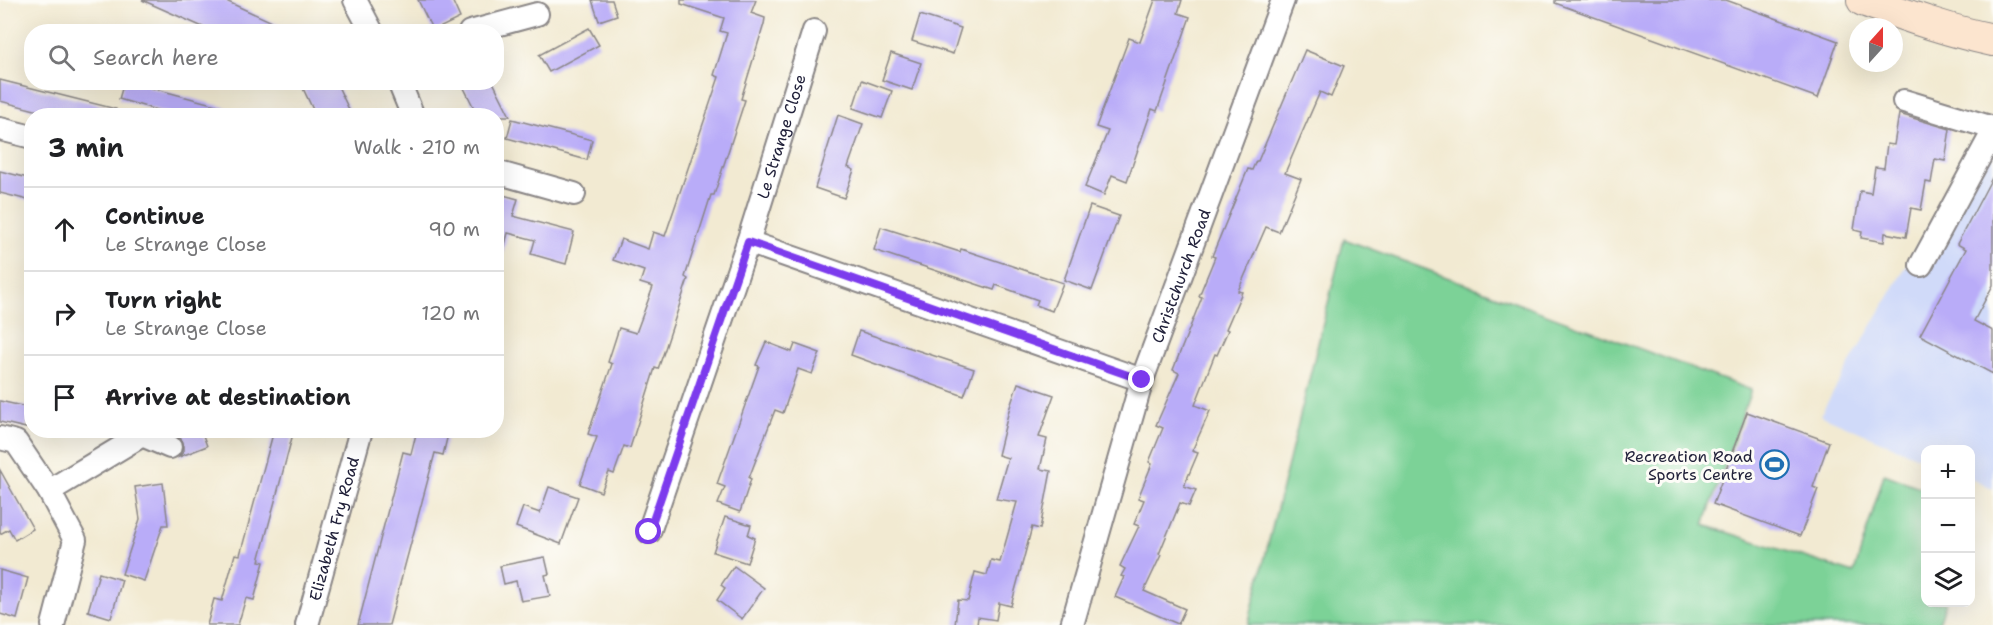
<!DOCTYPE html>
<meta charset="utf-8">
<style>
:root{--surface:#fff;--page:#f2f2f2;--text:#202124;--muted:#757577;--line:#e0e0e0}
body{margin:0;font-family:"Shantell Sans",sans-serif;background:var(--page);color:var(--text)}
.controls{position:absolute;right:18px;bottom:18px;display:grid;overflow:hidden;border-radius:12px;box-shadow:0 6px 24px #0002}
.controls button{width:54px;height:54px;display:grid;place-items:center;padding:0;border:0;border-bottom:2px solid var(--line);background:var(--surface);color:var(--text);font:30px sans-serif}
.compass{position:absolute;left:1849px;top:18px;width:54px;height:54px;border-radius:50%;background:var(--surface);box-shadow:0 6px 24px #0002;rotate:21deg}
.stop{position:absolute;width:18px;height:18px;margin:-14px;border:4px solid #7c3aed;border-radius:50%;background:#fff}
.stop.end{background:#7c3aed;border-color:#fff;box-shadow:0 2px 6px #0008}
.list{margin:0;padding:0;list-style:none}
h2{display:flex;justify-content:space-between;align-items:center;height:78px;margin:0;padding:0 24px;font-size:26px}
h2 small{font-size:20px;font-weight:400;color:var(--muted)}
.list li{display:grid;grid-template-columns:39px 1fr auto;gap:18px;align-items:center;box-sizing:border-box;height:84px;padding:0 24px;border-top:2px solid var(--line)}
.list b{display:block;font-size:22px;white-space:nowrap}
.list p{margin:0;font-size:20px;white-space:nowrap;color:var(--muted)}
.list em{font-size:20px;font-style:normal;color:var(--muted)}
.icon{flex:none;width:33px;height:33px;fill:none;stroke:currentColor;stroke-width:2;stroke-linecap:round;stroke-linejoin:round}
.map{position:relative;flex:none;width:1993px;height:625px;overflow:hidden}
.search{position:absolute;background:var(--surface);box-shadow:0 6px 24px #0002;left:24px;top:24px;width:480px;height:66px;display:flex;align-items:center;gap:15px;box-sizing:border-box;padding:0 21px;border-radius:24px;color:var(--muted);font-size:22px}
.panel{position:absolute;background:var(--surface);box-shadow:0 6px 24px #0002;left:24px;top:108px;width:480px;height:330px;border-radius:24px}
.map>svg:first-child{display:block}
</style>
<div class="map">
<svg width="1993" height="625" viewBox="0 0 1993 625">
<rect width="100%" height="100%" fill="#fdfcf7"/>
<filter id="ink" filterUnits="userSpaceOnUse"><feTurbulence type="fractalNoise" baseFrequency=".0167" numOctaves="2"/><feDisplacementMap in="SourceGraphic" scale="12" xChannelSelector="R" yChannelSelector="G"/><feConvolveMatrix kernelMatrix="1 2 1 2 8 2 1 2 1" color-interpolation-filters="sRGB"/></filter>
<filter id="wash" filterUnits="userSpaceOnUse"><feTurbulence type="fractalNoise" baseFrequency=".008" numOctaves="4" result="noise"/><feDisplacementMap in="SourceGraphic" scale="24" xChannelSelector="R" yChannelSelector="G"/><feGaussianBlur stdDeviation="1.35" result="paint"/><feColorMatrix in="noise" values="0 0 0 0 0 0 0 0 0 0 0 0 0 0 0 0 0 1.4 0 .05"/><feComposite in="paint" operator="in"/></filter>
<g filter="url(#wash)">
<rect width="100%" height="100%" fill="#f2ead2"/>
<!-- built -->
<polygon fill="#d0daf9" points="1993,116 1993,489 1971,479 1970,450 1926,450 1925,460 1820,415"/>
<!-- green -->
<polygon fill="#7bd297" stroke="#4e7a69" stroke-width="1.5" points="1344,239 1751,390 1704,525 1854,573 1884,474 1925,489 1926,602 1946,603 1938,625 1248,625"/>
<g id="blocks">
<!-- building -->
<g fill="#b9acf8">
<polygon points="142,0 224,0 294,32 214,32"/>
<polygon points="418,0 452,0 460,18 433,31"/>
<polygon points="592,0 612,0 617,15 599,21"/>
<polygon points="681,0 756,0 751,13 765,18 764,24 741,99 745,100 714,195 711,195 685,277 688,279 665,349 658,369 655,368 630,448 624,446 614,474 609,472 601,492 580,484 597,437 588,434 612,364 608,362 619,328 636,333 653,287 640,283 644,271 613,260 621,239 648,249 653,232 665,236 719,77 714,75 727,33 720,31 724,18 681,4"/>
<polygon points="1155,0 1182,0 1178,13 1190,17 1157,111 1152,109 1127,181 1112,175 1104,195 1085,187 1108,131 1096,127 1129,38 1140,42"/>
<polygon points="1555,0 1726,0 1838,41 1818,98 1555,3"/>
<polygon points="920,15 961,28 953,54 912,41"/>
<polygon points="589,28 599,45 549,72 539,55"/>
<polygon points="1305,50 1344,66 1331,97 1320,92 1302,133 1285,173 1301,179 1279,232 1266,227 1238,291 1242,292 1226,329 1228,330 1217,355 1215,354 1195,405 1210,411 1192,451 1198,453 1184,486 1196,490 1189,506 1180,503 1159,554 1161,555 1144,591 1185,609 1178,624 1115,597 1124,577 1121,576 1125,569 1120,566 1139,526 1134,524 1144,500 1138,498 1152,464 1149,462 1163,428 1156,425 1179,373 1173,370 1202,297 1199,296 1215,257 1212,256 1248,169 1252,170 1256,161 1258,161"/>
<polygon points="891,53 921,63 912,90 882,80"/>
<polygon points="0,80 116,109 115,116 58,116 0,101"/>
<polygon points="862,80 892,91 882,118 853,108"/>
<polygon points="124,82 149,82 148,87 231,109 230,116 177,116 119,99"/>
<polygon points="300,82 336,82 352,116 316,116"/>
<polygon points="461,82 493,82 510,116 478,116"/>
<polygon points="1899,114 1950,129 1945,161 1935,159 1931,183 1926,182 1921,210 1911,208 1906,237 1885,233 1884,242 1861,238 1862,232 1854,230 1860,191 1871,193 1875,167 1884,168 1887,144 1894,145"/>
<polygon points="838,115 863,124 848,167 854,170 844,198 815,188"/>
<polygon points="512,119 592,140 587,160 507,138"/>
<polygon points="0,171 32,179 32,201 0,193"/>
<polygon points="1993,176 1993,285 1974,321 1993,331 1993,374 1920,335 1966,249 1957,244"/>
<polygon points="496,193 518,199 513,216 574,232 566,264 531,254 535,240 508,233 502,256 496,255"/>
<polygon points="1090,206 1119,216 1092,290 1064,280"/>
<polygon points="881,227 960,252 961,249 1063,283 1052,311 1036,305 1038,300 996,285 994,290 874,250"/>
<polygon points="859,331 974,369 964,396 851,355"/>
<polygon points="766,342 792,352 795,344 820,353 812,374 798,369 783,413 775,410 749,478 751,479 740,512 718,504 725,487 717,484 759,366 756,365"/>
<polygon points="1018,383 1054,395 1039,437 1047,439 1040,469 1051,471 1040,529 1032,527 1011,606 999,603 996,620 978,617 977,625 955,625 958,600 968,601 975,572 987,575 991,560 1000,562 1017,502 996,499 1008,458 998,455 1009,410"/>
<polygon points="0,401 31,408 26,428 0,422"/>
<polygon points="1747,412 1829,442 1813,487 1818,489 1800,536 1713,504"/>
<polygon points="167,430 201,430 207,446 179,457 183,452 183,446 181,439"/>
<polygon points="274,430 294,430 259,561 264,562 254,600 246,598 238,625 207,625 214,599 222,601 235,554 240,555"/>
<polygon points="417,430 449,430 443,455 435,453 389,625 358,625 403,452 411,454"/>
<polygon points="0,470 33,529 15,540 9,529 0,534"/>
<polygon points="163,483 168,525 163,525 144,581 122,574 140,519 135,487"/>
<polygon points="549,487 578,497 561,544 516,527 523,507 540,513"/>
<polygon points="725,517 751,525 748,535 755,538 747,563 713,552"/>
<polygon points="545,557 549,574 545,575 550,596 521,601 516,581 504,584 500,566"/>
<polygon points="734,566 764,588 742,619 717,600 725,588 721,585"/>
<polygon points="0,570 28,578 17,619 0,614"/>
<polygon points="99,573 122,580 111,618 88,611"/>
</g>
</g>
</g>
<g filter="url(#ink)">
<use href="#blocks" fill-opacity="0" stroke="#8a8686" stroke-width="1.5"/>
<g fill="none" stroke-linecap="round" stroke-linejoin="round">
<defs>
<g id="street">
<polyline points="355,0 372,32"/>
<polyline points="470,32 537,14"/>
<polyline points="399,82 413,116"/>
<polyline points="1904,101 1993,128"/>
<polyline points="0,129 32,137"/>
<polyline points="496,172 574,194"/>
<polyline points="748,242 1142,380"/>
<polyline points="1921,265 1993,132"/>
<polyline points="142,435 170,447"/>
<polyline points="0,438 16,442 49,491 75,540 53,625"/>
<polyline points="49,491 142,435 143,430"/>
<path id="s1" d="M649,532L748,242L814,31"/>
<path id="s2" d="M307,625L361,430"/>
<path id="s3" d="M1072,625L1142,380L1283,0"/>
</g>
<path id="secondary" d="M1863,0C1905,15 1948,31 1993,40"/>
</defs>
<!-- street casing -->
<use href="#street" stroke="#8a8686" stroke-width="26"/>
<!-- secondary casing -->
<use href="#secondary" stroke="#8a8686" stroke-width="34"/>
<!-- street -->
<use href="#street" stroke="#fff" stroke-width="22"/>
<!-- secondary -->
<use href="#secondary" stroke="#fce5cf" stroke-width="32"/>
</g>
</g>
<g fill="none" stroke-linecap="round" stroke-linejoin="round" filter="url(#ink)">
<!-- route -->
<polyline stroke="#7c3aed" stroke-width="8" points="649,532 748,242 1142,380"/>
</g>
<!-- icons -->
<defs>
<symbol id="stadium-ring" viewBox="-11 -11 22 22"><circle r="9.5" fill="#fdfcf7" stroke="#1f6fb2" stroke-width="1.5"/><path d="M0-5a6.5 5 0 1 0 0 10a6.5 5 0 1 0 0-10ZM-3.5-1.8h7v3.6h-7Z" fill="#1f6fb2"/></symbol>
</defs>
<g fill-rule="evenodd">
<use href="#stadium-ring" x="1758" y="448" width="33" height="33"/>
</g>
<g text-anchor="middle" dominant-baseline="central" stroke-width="6" stroke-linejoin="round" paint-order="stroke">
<!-- street labels -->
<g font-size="16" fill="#22223b" stroke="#fdfcf7">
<text stroke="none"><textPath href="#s1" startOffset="417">Le Strange Close</textPath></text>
<text stroke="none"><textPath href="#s3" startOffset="366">Christchurch Road</textPath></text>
<text stroke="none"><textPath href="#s2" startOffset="100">Elizabeth Fry Road</textPath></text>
</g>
<!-- poi labels -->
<g font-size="16" fill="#22223b" stroke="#fdfcf7" text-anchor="end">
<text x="1753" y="456">Recreation Road<tspan x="1753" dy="18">Sports Centre</tspan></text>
</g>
</g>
</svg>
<div class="controls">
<button>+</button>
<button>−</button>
<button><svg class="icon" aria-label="layers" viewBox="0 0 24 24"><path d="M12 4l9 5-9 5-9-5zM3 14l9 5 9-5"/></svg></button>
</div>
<svg class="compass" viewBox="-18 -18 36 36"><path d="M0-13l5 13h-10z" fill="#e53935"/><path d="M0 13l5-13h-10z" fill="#757577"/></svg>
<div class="stop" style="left:649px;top:532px"></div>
<div class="stop end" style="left:1142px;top:380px"></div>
<div class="search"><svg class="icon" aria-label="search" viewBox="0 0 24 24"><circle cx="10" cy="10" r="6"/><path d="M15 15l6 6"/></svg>Search here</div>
<section class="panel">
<h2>3 min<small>Walk · 210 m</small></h2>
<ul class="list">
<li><svg class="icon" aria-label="ahead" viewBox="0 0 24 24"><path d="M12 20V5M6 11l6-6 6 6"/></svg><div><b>Continue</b><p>Le Strange Close</p></div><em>90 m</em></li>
<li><svg class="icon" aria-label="right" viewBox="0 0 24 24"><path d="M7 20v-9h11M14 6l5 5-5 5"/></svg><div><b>Turn right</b><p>Le Strange Close</p></div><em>120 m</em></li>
<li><svg class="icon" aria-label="arrive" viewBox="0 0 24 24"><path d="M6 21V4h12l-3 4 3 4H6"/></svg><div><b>Arrive at destination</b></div></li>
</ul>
</section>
</div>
